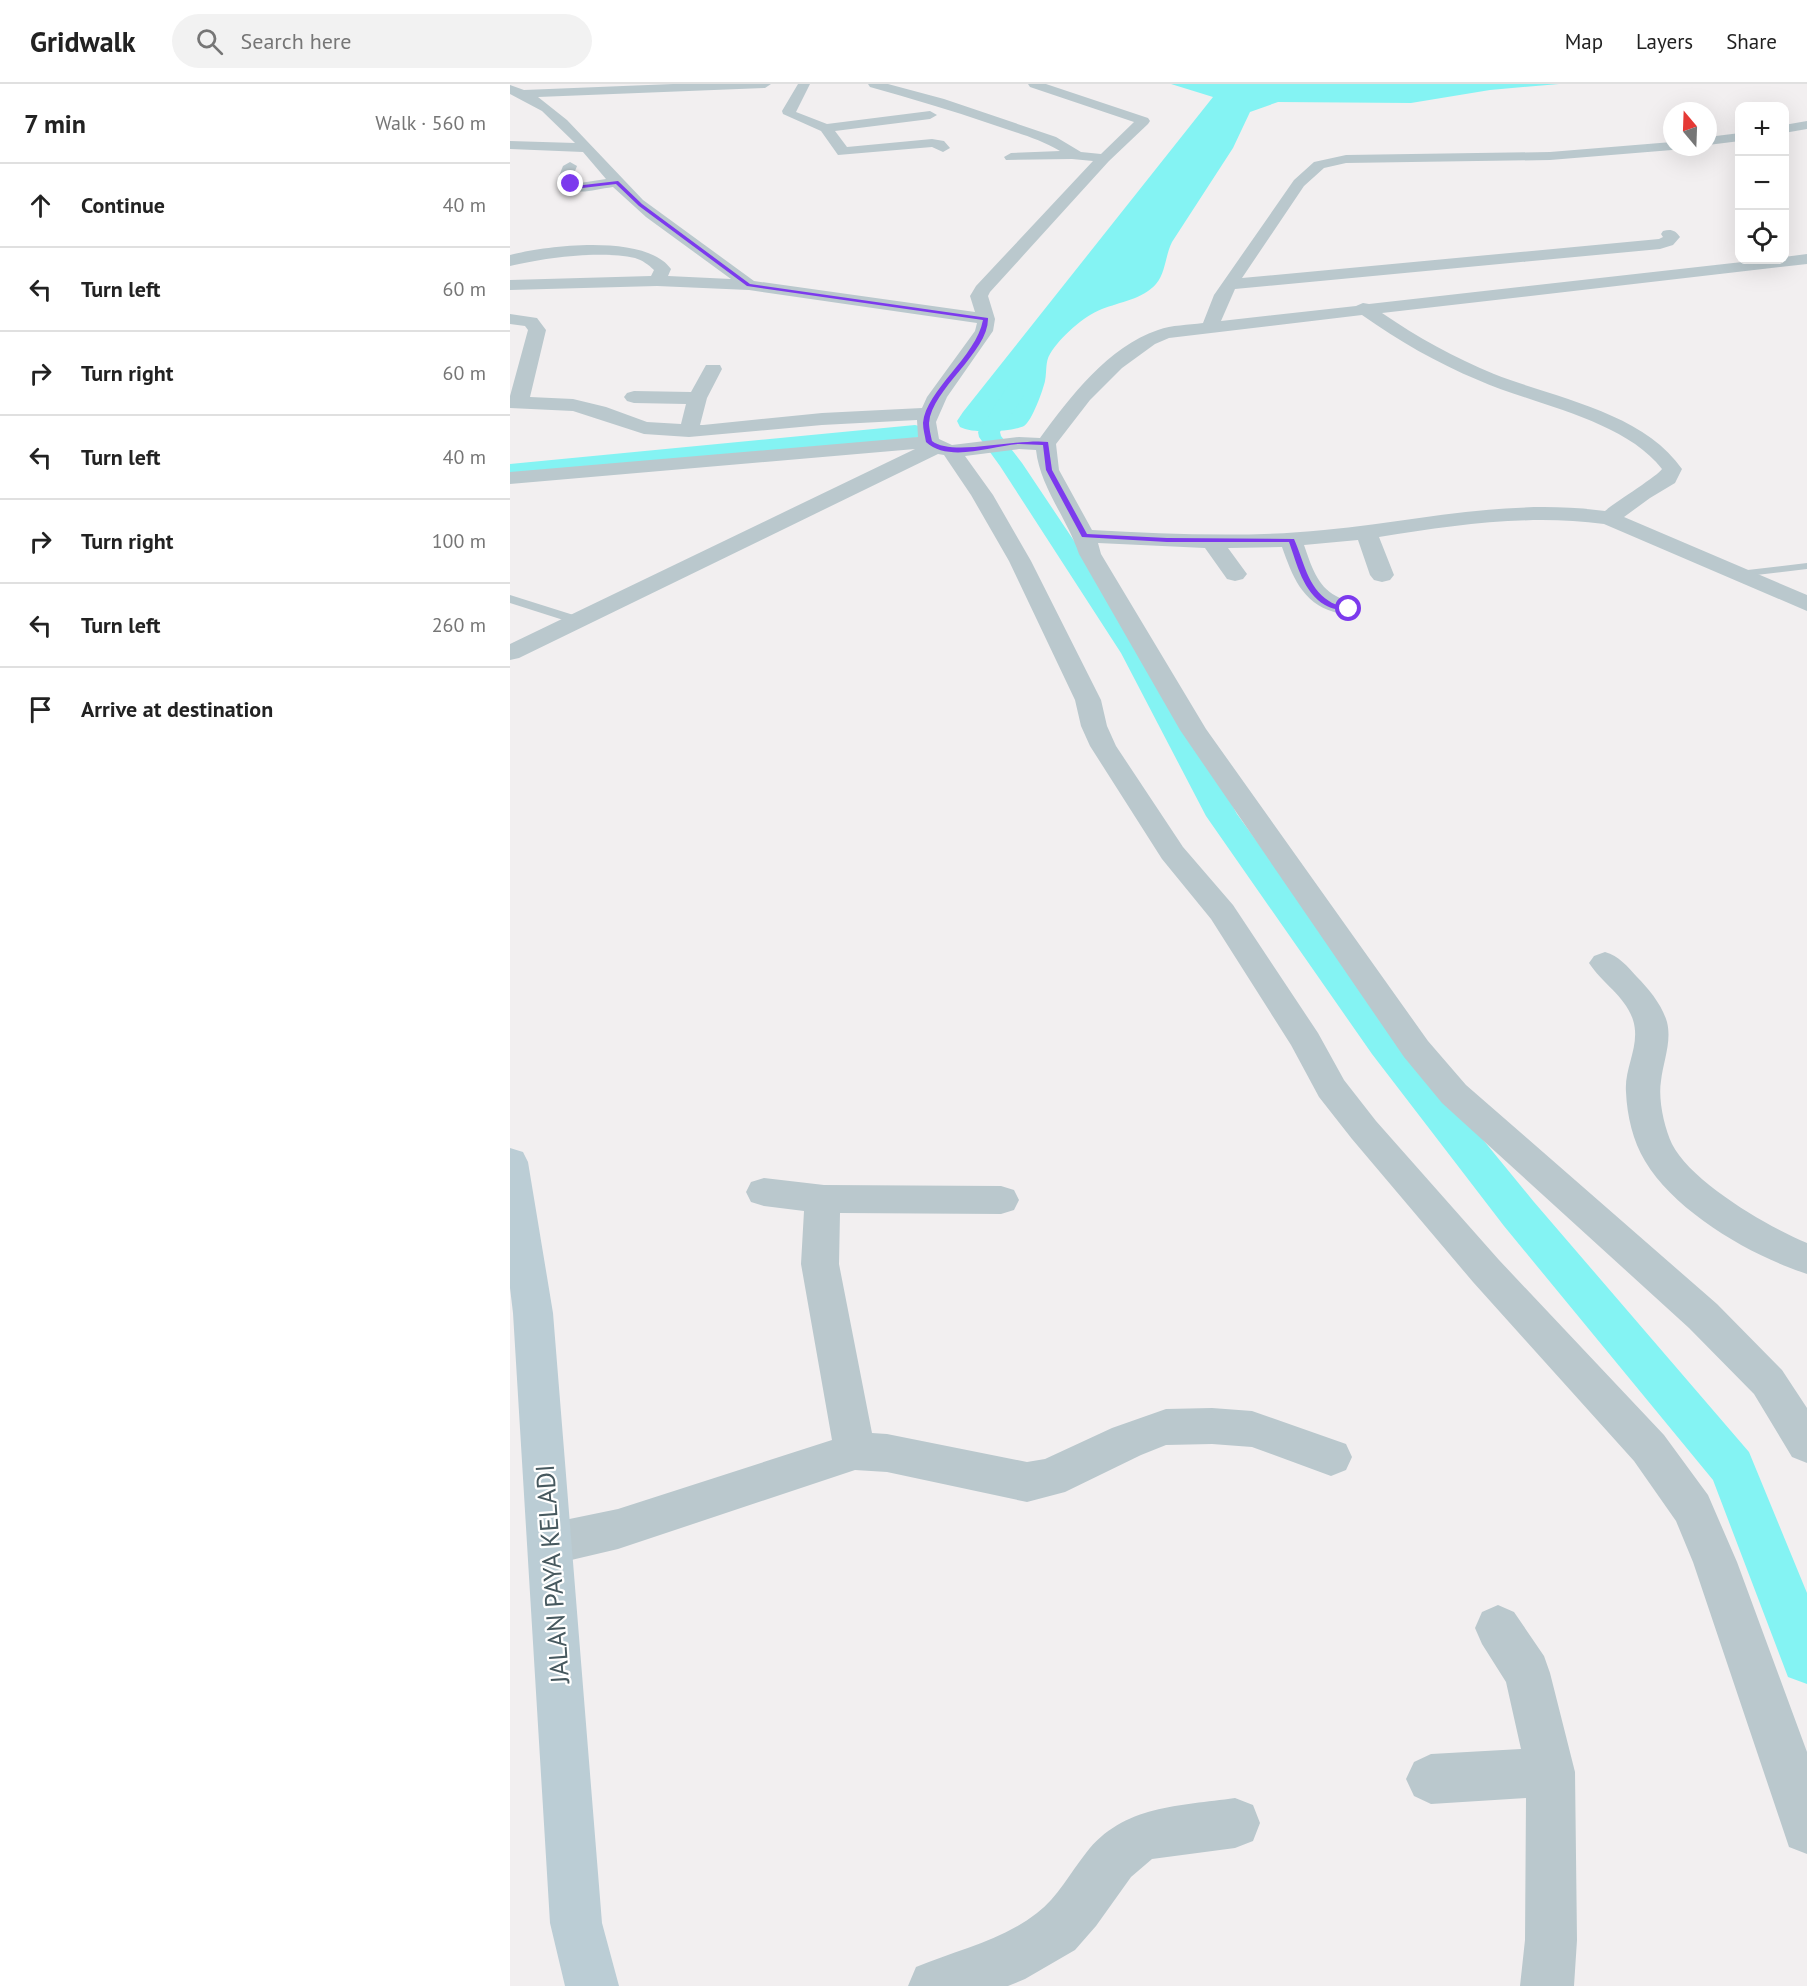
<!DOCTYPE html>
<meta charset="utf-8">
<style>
:root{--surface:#fff;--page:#f2f2f2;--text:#222;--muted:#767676;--line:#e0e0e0}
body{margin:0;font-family:"PT Sans",sans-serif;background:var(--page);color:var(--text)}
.controls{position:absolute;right:18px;top:18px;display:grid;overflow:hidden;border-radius:12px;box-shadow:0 6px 24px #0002}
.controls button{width:54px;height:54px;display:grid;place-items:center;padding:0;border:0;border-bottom:2px solid var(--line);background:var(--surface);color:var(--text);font:30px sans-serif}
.compass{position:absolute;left:1153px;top:18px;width:54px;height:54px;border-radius:50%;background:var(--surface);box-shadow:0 6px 24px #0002;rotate:341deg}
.stop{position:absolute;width:18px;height:18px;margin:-14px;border:4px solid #7c3aed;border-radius:50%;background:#fff}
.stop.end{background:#7c3aed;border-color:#fff;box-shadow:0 2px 6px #0008}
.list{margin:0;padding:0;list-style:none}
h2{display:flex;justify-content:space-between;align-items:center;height:78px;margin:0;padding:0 24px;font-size:26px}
h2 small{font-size:20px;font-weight:400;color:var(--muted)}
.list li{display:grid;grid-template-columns:39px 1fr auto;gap:18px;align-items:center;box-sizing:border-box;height:84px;padding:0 24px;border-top:2px solid var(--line)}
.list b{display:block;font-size:22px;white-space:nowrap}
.list em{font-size:20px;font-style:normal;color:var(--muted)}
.icon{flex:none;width:33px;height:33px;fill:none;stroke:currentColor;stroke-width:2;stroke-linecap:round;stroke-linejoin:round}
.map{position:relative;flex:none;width:1297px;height:1902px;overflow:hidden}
header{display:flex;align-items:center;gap:36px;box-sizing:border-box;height:84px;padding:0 30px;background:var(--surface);border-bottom:2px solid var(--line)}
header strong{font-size:28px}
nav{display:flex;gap:33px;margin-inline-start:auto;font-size:21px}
.search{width:420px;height:54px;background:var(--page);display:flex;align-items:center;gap:15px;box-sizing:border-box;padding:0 21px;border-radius:33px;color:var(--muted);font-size:22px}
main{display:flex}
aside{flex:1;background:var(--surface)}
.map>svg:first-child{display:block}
</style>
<header>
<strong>Gridwalk</strong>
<div class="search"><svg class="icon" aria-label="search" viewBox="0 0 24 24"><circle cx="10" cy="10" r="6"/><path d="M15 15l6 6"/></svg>Search here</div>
<nav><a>Map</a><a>Layers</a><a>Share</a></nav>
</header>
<main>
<aside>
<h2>7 min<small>Walk · 560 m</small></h2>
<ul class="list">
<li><svg class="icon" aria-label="ahead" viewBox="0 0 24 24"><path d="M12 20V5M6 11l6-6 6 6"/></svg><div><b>Continue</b></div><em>40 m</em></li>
<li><svg class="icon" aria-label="left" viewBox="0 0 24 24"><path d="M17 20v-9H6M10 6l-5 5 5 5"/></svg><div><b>Turn left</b></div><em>60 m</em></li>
<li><svg class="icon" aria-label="right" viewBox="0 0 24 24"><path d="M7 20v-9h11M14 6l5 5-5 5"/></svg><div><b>Turn right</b></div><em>60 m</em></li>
<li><svg class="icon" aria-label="left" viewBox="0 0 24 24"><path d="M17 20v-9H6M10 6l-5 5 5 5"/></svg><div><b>Turn left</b></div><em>40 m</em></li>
<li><svg class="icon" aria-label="right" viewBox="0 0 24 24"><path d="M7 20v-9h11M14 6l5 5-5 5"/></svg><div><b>Turn right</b></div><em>100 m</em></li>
<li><svg class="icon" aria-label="left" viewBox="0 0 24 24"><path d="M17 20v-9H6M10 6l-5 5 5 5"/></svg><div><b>Turn left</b></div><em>260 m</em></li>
<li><svg class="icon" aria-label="arrive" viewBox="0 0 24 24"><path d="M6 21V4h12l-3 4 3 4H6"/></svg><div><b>Arrive at destination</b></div></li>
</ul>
</aside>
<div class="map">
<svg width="1297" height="1902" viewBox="0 0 1297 1902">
<rect width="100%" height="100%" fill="#f2eff0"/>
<!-- water -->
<path fill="#84f3f3" d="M661,0H1049L980,6L901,19L768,18L740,28L723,64L662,158C655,172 656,188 646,200C633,215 610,218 592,225C574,232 550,253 540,270C535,278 537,288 535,297C533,306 522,337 514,342C501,348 463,350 450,343L447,337L453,328L703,13Z"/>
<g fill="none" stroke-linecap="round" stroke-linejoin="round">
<!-- canal -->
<g fill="#84f3f3" fill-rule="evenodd">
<polygon points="507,299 515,300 518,305 490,348 491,352 512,379 639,569 727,730 888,952 1024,1118 1239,1368 1297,1509 1297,1600 1278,1593 1203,1396 994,1142 862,970 696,732 611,569 490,382 469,353 468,348 499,300"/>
<polygon points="405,341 413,343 416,348 413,353 0,394 0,380"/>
</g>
<!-- lane -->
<g fill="#bac8cd" fill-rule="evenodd">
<polygon points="1297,479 1297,485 1229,493 1223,490 1229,487"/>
<polygon points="0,511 73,534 75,537 69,541 0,519"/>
</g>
<!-- street -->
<g fill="#bac8cd" fill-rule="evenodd">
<path d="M163,0H261L255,4L28,13L57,36L133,116L244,197L465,228L460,212L466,202L583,77L562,75L496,76L494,73L501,69L550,67C528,54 504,48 481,40C440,26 400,14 360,3L358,0H378L434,15L546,53L571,68L591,70L624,38L520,3L518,0H536L638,34L640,37L638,40L599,77L480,208L478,212L485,235L483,247L437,313L426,338L429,355L442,361L509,353L530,354C560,313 598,263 648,246C662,241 678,241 693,239L704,211L784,96L804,78L836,71L1040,68L1162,58V63H1168L1162,66L1040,76L836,79L814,84L794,102L732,194L1149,155L1153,153L1151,150L1153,147C1161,145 1165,146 1170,153L1163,161L1150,165L725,205L711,237L846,222L853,219L859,220L1250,176H1274V173L1297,170V180L872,229C907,253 945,274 984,290C1045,314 1133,328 1172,385L1165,399L1140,414L1114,433L1297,511V527L1094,440C1018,430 945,441 869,453L884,491L880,496L872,498L864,496L860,491L848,456L794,461C801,481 807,502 826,512C835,517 845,517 851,525L847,530C838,532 833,531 824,528C792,519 782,491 772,463L718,464L737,490L733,495L725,497L717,495L695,464L588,459L591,470L696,645L918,957L956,1001L1207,1220L1272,1286L1297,1324V1379L1282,1373L1244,1310L1179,1244L932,1019L894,973L670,646L569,470C557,434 530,403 526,366L509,365L455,372L483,411L521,477L591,616L597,642L606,662L673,763L723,821L808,949L834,996L866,1037L989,1176L1154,1351L1198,1411L1227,1478L1297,1668V1770L1279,1763L1183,1478L1166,1437L1124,1377L963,1198L842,1055L809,1013L781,961L701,835L652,775L580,662L571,642L565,616L499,477L461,411L434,371L428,370L9,574L0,576V560L405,365L0,400V388L408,353L407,336L312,341L179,353L134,350L63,327L0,324V312L18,246L15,242L0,240V230L27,234L36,246L20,313L63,315L96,323L137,338L171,340L176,320L124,319L117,317L114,313L117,309L124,307L181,308L196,281H210L212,285L197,314L190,341H193L312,329L412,324L417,313L465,247L467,239L239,206L147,202L0,206V196L141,192L144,186C139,181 132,176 125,174C91,166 33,174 0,182V171L4,170C41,161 136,150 161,185L158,192L221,195L136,133L103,103C81,106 63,114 47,97L53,82L60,78L67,82L62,95L70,99L96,95L73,68L0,65V57L65,59L32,27L0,10V1L14,6ZM852,231C889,257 927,279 968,296C1024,321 1113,335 1152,385C1149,391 1104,419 1095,427C996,414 911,437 814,446C737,454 659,450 582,446L549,386L546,360L580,316L612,284L645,260L659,254Z"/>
<polygon points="288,0 300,0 286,28 317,40 420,27 427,31 420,35 325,47 337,63 422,55 434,57 440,64 433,68 422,63 328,71 311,47 273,30 272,27"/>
<polygon points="1297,37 1297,45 1274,49 1274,41"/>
<polygon points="1230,49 1230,57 1198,61 1198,53"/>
<path d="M1095,868C1109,872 1117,882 1127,893C1139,905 1152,921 1157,938C1162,958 1153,978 1151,997C1148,1015 1154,1043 1162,1060C1181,1098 1258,1143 1297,1159V1190C1242,1172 1166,1129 1135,1077C1123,1057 1117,1032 1116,1008C1114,983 1131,961 1123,936C1116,913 1092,899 1079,879L1084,872Z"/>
<polygon points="254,1094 314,1101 491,1102 504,1106 509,1116 504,1126 491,1130 330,1129 329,1180 362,1349 377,1350 517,1378 535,1375 602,1344 656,1325 702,1324 742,1327 836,1360 842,1373 836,1386 821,1392 742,1363 702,1360 656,1361 631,1371 555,1408 517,1418 377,1388 345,1386 108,1465 40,1481 24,1475 18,1460 24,1445 40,1439 108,1425 322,1356 291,1180 294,1127 254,1122 241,1118 236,1108 241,1098"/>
<polygon points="988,1521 1004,1528 1034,1572 1040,1589 1065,1688 1067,1856 1064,1902 1010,1902 1015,1856 1016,1714 921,1720 904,1712 896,1695 904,1678 921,1670 1011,1665 996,1598 972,1560 965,1544 972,1528"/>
<path d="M725,1714L743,1721L750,1739L743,1757L725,1764L642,1775L621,1793L586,1842L565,1866L515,1895L498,1902H398L406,1883C447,1866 491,1857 527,1829C548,1813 560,1789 576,1769C613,1721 670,1722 725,1714Z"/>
</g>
<!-- secondary -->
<polygon fill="#bbcdd5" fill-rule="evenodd" points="0,1064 13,1068 18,1078 43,1229 92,1839 109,1902 55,1902 40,1839 3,1229 0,1204"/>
</g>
<!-- route -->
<path fill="#7c3aed" d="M108,97L132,120L240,200L478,234C479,268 422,304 419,339C419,344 421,352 422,357C442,373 508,354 538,358L542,386L577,450L657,454L784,455C794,477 797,503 819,517C826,522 836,522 842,525L839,528C831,526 821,525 815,521C793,508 787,480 779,458H657L572,453L536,386L533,361C525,361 517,360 509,360C481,362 439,379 416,358C415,352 413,345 413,339C416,306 466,273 473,236L237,202L129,122L106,100L64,105L59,100L63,99L65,102Z"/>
<g text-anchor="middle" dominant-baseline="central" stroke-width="4.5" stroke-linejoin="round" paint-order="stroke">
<!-- near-street labels -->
<g font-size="26" fill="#46585e" stroke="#fff">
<text transform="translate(42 1490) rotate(-94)">JALAN PAYA KELADI</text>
</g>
</g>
</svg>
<div class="controls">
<button>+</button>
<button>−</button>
<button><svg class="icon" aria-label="locate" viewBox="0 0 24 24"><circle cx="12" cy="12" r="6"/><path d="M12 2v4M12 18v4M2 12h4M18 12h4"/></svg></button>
</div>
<svg class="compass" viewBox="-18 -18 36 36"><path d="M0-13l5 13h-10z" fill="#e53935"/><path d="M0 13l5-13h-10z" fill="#767676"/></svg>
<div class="stop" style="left:839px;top:525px"></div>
<div class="stop end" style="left:61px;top:100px"></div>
</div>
</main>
